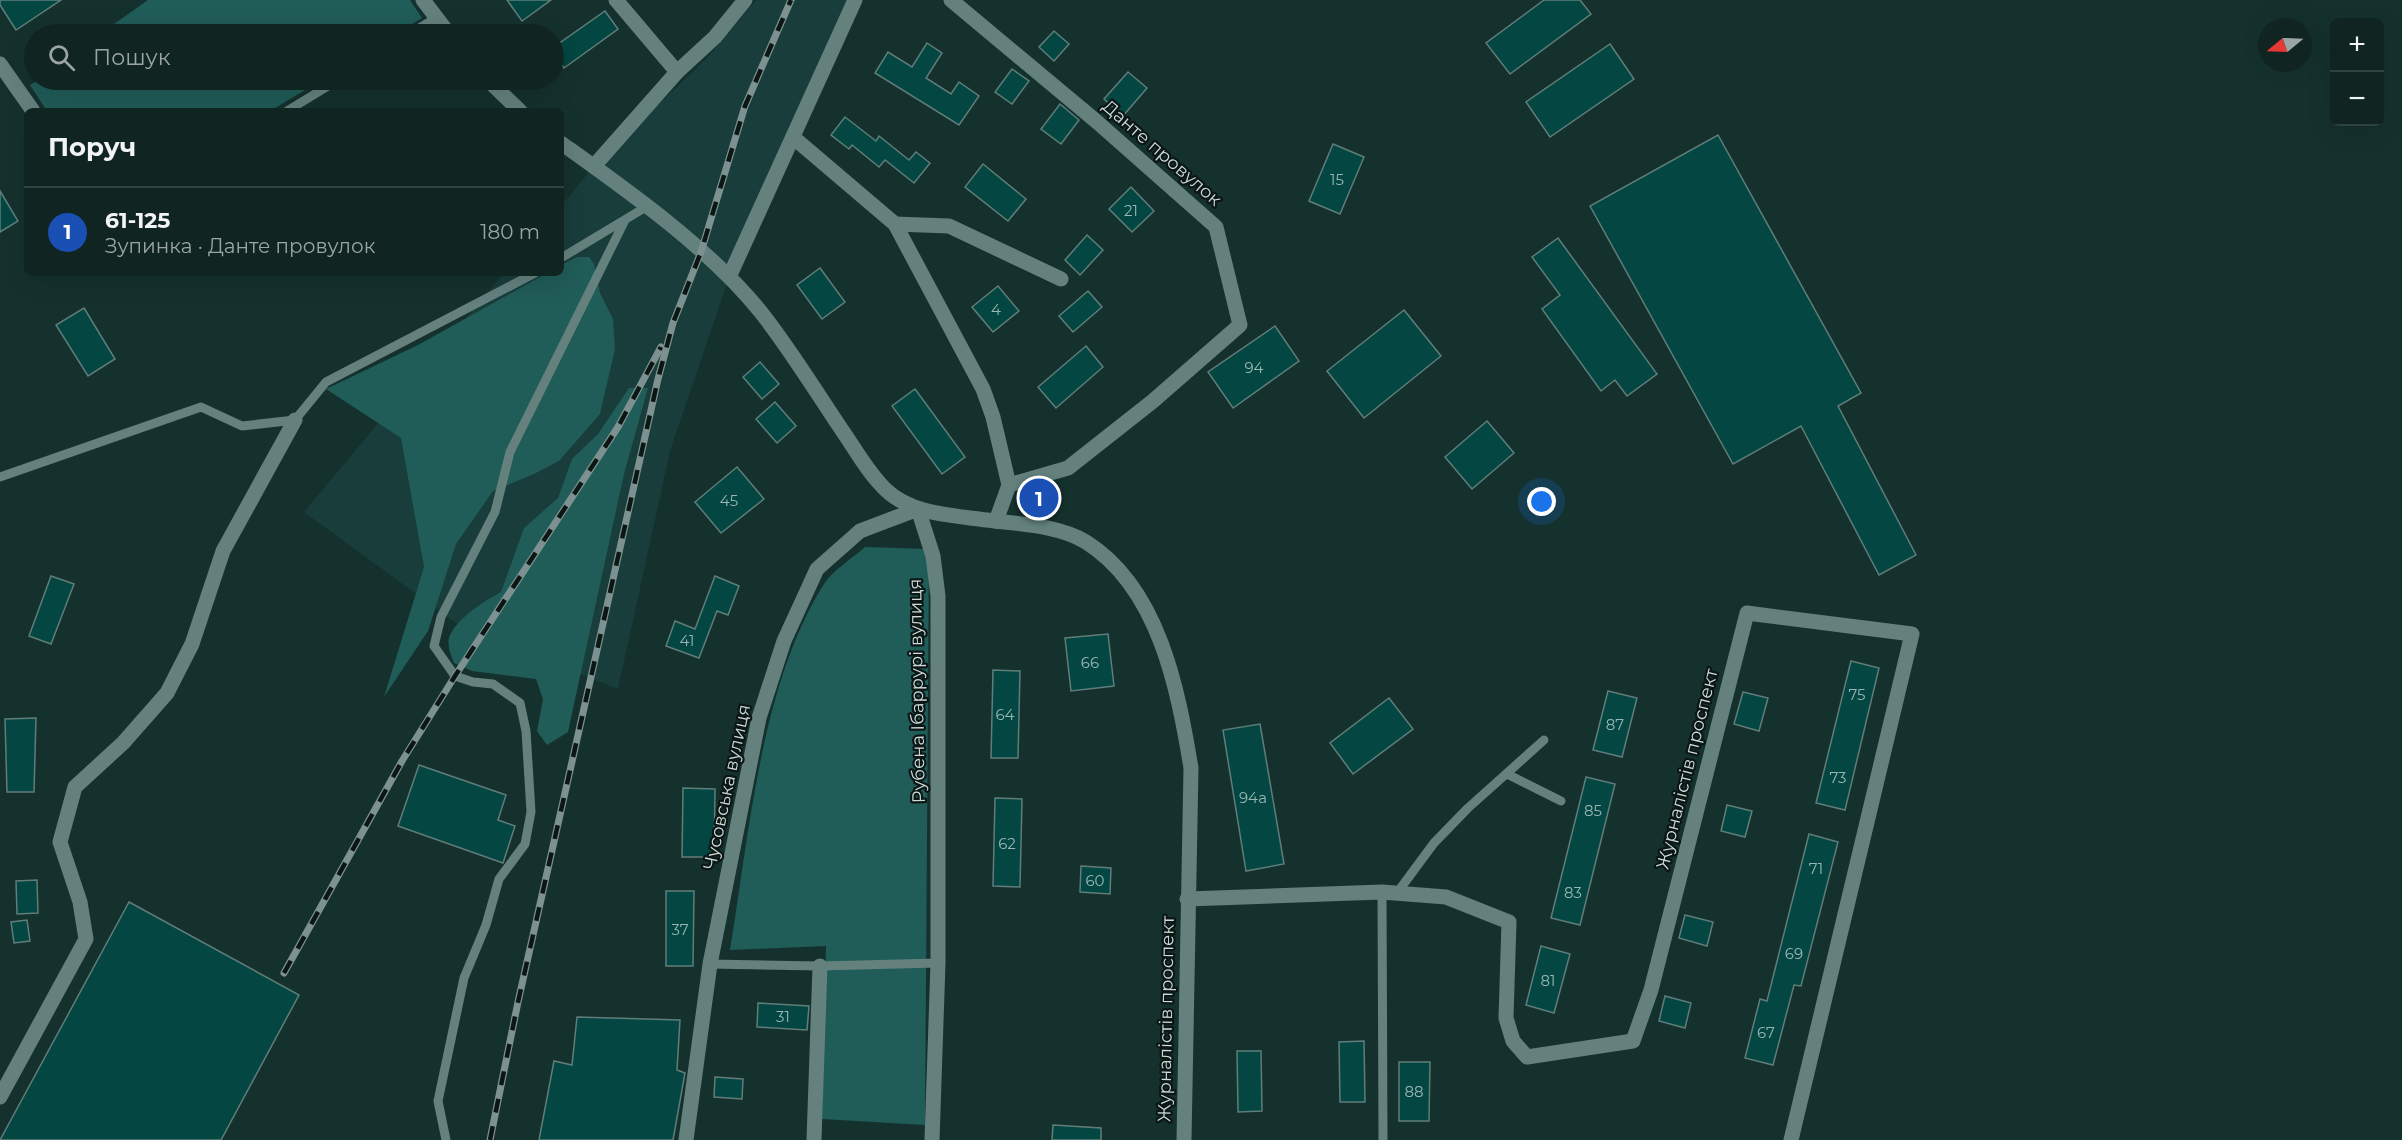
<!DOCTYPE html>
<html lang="uk">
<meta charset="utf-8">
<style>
:root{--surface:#102522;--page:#192d2a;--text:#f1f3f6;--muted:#9ca5a5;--line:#304240;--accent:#1a73e8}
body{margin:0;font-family:Montserrat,sans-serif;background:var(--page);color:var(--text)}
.controls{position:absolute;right:18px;top:18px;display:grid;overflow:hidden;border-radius:9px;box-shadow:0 6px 24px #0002}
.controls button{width:54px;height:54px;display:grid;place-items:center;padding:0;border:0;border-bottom:2px solid var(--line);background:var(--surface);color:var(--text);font:30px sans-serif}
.compass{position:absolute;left:2258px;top:18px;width:54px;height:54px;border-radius:50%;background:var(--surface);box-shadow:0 6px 24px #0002;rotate:251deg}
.you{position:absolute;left:1542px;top:502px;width:21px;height:21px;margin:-15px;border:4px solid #fff;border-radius:50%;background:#1a73e8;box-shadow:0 0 0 9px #1a73e833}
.badge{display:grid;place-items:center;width:39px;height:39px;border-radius:50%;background:var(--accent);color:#fff;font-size:20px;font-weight:700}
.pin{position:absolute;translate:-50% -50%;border:3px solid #fff;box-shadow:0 2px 6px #0006}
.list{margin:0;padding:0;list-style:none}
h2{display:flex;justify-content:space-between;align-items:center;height:78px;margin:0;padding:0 24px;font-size:26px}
h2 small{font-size:20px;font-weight:400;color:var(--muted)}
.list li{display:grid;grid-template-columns:39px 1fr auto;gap:18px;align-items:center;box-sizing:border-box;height:90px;padding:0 24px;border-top:2px solid var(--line)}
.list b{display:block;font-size:22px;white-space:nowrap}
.list p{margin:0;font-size:20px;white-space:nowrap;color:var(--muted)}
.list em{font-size:20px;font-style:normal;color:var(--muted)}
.icon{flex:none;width:33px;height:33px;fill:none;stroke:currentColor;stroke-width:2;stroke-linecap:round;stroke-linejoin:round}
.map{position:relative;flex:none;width:2402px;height:1140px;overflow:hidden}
.search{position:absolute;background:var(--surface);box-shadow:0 6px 24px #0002;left:24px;top:24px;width:540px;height:66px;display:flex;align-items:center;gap:15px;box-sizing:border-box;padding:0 21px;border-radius:33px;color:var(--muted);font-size:22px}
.panel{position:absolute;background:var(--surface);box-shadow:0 6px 24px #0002;left:24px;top:108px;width:540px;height:168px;border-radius:9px}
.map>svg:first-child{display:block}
</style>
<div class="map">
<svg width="2402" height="1140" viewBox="0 0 2402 1140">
<rect width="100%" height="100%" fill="#15312e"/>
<!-- built -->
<polygon fill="#183d3a" points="756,0 855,0 730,275 670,451 618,689 460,626 304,512 504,273 561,273 561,206 594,166 707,58"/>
<!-- green -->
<g fill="#205c58">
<polygon points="148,0 410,0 422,18 396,34 100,34"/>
<polygon points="38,80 322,80 270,111 47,111 30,85"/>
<polygon points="577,257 589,257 594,264 600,293 613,319 615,349 600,414 559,461 534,474 493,491 456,544 428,631 384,697 424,567 401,438 326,389 418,345 547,273 561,273 561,265"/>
<path d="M629,388H648L624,474L568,732L547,745L537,731L543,699L536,679L472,671L454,663C451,655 446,644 450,635C460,616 483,602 501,592L524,528L558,498L572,459L598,434Z"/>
<path d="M865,547L929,549L925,1125L822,1119L826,946L730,950C749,835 761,683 824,584C833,570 853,558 865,547Z"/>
</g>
<!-- building -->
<g fill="#034642" stroke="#607d7a" stroke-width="1.5">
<polygon points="0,0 61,0 16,30 0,5"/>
<polygon points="507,0 551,0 522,21"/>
<polygon points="1544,0 1580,0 1591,14 1510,74 1486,43"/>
<polygon points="605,11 618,29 564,68 554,52 554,47"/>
<polygon points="1054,31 1069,44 1054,61 1039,47"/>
<polygon points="927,43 942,53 926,78 951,94 959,82 979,96 959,125 875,73 888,52 912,67"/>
<polygon points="1610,44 1634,79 1550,137 1526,102"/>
<polygon points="1012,69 1029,81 1012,104 995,92"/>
<polygon points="1128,72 1147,88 1123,116 1104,99"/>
<polygon points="1060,104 1079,120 1061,144 1041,129"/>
<polygon points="845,117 876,141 879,136 909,160 916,152 930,163 914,183 885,160 879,167 852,145 849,149 831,135"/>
<polygon points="1718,135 1861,393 1838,406 1916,555 1879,575 1801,426 1733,464 1590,206"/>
<polygon points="1333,144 1364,157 1340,214 1309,201"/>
<polygon points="983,164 1026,199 1008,221 965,187"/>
<polygon points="1131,187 1154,211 1132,232 1109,209"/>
<polygon points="0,191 18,221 0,232"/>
<polygon points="1087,235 1103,250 1080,275 1065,260"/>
<polygon points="1558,238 1657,374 1627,396 1615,380 1601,391 1542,309 1560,295 1532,257"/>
<polygon points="820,268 845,302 822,319 797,285"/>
<polygon points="998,286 1019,311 993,332 972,307"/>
<polygon points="1088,291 1102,307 1073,332 1059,316"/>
<polygon points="84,308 115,359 88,376 56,325"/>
<polygon points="1404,310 1441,356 1364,418 1327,371"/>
<polygon points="1275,326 1299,361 1233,408 1208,372"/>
<polygon points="1086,346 1103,367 1056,408 1038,387"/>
<polygon points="760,362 779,384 762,399 743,377"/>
<polygon points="915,389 965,457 942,474 892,406"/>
<polygon points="775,402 796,426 777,443 756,419"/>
<polygon points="1487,421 1514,453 1472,489 1445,457"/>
<polygon points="737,467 764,499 721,533 695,502"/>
<polygon points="51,576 74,584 51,644 29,636"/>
<polygon points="715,576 739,586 728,615 717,611 699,658 666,646 675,621 695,629"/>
<polygon points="1108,634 1114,686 1071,691 1065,638"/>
<polygon points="1851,661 1879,668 1845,810 1816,803"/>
<polygon points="993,670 1020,671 1018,758 991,758"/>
<polygon points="1608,691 1637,698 1622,757 1593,750"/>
<polygon points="1743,692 1768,698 1759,731 1734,724"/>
<polygon points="1389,698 1413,729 1353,774 1330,743"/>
<polygon points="36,718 34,792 7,792 5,719"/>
<polygon points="1260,724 1284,864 1246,871 1223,730"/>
<polygon points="419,765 506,795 498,820 515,826 503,863 398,826"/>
<polygon points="1586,777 1615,784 1580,925 1551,918"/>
<polygon points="683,788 715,789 714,857 682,857"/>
<polygon points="995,798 1022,799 1020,887 993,886"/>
<polygon points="1727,805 1752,811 1745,837 1721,831"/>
<polygon points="1809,834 1838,842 1801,986 1794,985 1773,1065 1745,1058 1760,999 1767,1001"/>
<polygon points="1081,866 1111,868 1110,894 1080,892"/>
<polygon points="37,880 38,913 17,914 16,881"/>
<polygon points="666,891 694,891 693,966 666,966"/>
<polygon points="129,902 299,995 221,1140 0,1140"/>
<polygon points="1685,915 1713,922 1707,946 1679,938"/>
<polygon points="27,920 30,941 14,943 11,922"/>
<polygon points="1541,946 1570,954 1554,1013 1526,1005"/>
<polygon points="1665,996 1691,1003 1685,1028 1659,1021"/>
<polygon points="758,1003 809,1006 807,1030 757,1027"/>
<polygon points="577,1017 680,1020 677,1070 685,1073 673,1140 539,1140 554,1061 572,1065"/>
<polygon points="1364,1041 1365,1102 1340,1102 1339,1042"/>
<polygon points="1237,1051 1261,1051 1262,1111 1238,1112"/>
<polygon points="1399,1062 1430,1062 1429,1121 1399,1121"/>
<polygon points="715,1077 743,1079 742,1099 714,1097"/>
<polygon points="1053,1125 1101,1128 1101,1140 1052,1140"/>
</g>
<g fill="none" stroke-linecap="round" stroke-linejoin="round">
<!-- lane -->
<g stroke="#64817e" stroke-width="9">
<polyline points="409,34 436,18"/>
<polyline points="287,111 338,80"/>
<polyline points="561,258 646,207"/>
<polyline points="0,477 201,407 242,426 295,420 326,382 535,273"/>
<polyline points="1507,774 1561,801"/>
<polyline points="1382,892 1383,1140"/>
<polyline points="1397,893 1434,843 1468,808 1544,740"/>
<polyline points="710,964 820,966 938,963"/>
<polyline points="446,1140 438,1101 464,978 486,925 499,879 525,844 531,812 526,731 520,703 493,684 473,682 455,676 434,646 441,617 495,512 510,452 624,222"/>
</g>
<!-- street -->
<g stroke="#64817e" stroke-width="15">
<polyline points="616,0 677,72"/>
<polyline points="951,0 1096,121 1216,227 1240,325 1153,401 1068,468 1009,485"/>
<polyline points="0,64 33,111"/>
<polyline points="794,138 895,224 983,389 993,417 1009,485 996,521"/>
<polyline points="594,166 677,72 715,37 745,0"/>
<polyline points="895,224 949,226 1061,279"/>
<polyline points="730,275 855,0"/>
<polyline points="1187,899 1382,892 1446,897 1509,922 1506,1018 1513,1041 1527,1057 1633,1041 1651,990 1747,613 1912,634 1791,1140"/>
<polyline points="0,1097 86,939 80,902 60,842 75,787 123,743 167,693 192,644 223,551 295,420"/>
<polyline points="686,1140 710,964 759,718 784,641 817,569 860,531 918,509 933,556 938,596 938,963 932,1140"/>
<polyline points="814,1140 820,966"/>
</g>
<!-- secondary -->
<g stroke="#64817e" stroke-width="15">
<polyline points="423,0 449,34"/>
<polyline points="488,80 520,111"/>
<path d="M561,143C628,191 708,247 760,311C791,350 818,395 846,436C858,454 870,475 886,490C910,513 948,515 979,519C1013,524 1056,524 1086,542C1159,588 1178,689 1191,768L1184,1140"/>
</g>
<defs>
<g id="rail">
<polyline points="284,973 402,761 455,676 618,427 661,347"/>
<polyline points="490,1140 518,1002 658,379 673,323 701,252 745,106 791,0"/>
</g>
</defs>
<!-- rail casing -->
<use href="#rail" stroke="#7d9290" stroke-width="7"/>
<!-- rail -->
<use href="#rail" stroke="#0b1615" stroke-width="4.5" stroke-dasharray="14" stroke-linecap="butt"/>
</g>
<g text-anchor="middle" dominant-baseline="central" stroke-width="4.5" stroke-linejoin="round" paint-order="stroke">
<!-- number labels -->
<g font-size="15" fill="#99b6b3">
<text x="1337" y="179">15</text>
<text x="1131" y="210">21</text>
<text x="996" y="309">4</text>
<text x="1254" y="367">94</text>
<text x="729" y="500">45</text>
<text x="687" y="640">41</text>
<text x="1090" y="662">66</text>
<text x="1857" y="694">75</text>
<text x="1005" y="714">64</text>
<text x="1615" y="724">87</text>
<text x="1838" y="777">73</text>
<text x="1253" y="797">94а</text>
<text x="1593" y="810">85</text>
<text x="1007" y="843">62</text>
<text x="1816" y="868">71</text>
<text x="1095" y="880">60</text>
<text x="1573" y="892">83</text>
<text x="680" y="929">37</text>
<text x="1794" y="953">69</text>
<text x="1548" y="980">81</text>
<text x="783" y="1016">31</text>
<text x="1766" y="1032">67</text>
<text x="1414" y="1091">88</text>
</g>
<!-- street labels -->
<g font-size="18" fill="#cbdbd9" stroke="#0b1615">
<text transform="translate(1162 153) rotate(41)">Данте провулок</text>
<text transform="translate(917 691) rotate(-91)">Рубена Ібаррурі вулиця</text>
<text transform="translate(1687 769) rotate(-76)">Журналістів проспект</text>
<text transform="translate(727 787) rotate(-78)">Чусовська вулиця</text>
<text transform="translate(1166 1019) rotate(-89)">Журналістів проспект</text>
</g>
</g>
</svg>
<div class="controls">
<button>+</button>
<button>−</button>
</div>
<svg class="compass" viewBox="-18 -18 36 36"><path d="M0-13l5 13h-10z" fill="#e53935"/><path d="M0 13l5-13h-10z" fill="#9ca5a5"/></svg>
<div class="you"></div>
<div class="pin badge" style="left:1039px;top:498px;background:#1a4fb4">1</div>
<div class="search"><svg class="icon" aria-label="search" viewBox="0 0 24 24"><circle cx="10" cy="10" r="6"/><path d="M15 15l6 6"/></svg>Пошук</div>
<section class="panel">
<h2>Поруч<small></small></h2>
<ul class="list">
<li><span class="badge" style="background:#1a4fb4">1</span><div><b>61-125</b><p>Зупинка · Данте провулок</p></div><em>180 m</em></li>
</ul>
</section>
</div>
